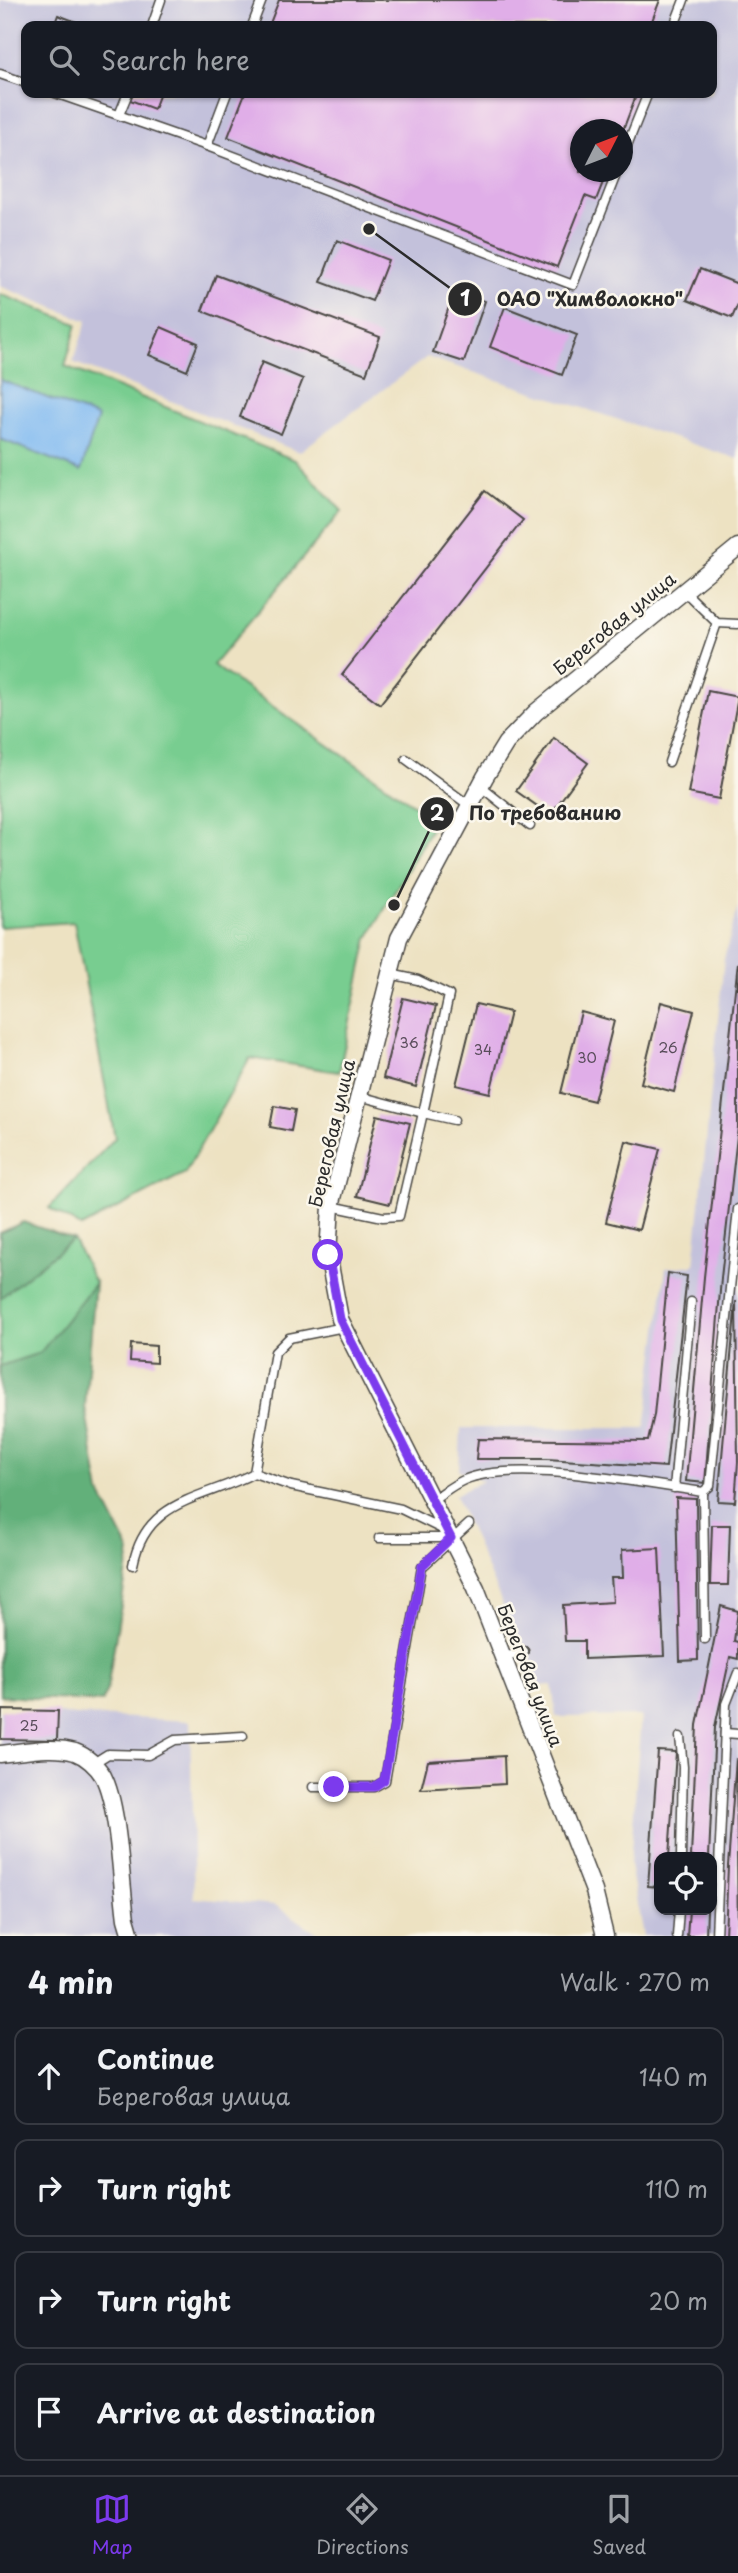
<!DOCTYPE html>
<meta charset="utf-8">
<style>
:root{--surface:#171b24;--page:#242831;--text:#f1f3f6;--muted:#9ea1a6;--line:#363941;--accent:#7c3aed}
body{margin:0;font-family:"Playpen Sans",sans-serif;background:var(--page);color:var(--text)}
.controls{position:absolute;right:21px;bottom:21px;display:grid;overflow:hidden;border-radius:14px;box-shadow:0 2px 5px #0004}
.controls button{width:63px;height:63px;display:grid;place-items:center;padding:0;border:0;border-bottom:2px solid var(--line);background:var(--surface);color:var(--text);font:35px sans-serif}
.compass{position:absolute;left:570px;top:119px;width:63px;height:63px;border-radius:50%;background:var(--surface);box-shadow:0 2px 5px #0004;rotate:48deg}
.stop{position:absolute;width:21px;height:21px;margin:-16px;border:5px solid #7c3aed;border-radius:50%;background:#fff}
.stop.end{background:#7c3aed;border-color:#fff;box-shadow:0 2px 7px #0008}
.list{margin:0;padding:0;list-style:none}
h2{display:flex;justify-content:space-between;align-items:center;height:91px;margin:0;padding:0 28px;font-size:30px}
h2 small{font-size:23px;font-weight:400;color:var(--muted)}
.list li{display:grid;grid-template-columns:46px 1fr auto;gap:21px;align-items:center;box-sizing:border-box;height:98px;margin:0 14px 14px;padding:0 14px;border:2px solid var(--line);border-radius:14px}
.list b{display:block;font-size:26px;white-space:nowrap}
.list p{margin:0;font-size:23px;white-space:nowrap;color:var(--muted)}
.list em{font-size:23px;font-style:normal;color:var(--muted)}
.icon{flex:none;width:38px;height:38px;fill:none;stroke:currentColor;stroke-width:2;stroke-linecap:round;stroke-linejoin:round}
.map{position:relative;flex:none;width:738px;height:1936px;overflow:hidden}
.search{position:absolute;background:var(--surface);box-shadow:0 2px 5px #0004;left:21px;right:21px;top:21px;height:77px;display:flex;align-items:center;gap:18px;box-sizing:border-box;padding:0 24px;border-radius:14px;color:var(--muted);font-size:26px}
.sheet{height:539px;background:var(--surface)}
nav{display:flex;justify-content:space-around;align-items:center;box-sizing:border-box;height:98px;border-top:2px solid var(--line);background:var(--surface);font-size:19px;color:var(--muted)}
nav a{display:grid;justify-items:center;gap:4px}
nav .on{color:var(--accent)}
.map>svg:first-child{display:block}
</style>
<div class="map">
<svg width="738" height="1936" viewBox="0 0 738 1936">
<rect width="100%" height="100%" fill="#fbf7ec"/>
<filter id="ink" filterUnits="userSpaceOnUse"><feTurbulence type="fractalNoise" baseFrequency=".0143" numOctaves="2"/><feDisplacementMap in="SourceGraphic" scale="14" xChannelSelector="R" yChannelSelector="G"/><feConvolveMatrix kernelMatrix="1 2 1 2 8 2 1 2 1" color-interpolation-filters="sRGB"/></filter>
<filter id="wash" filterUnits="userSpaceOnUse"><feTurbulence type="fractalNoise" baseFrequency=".00686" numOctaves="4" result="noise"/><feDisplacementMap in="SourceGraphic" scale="28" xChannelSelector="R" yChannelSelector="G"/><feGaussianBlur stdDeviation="1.57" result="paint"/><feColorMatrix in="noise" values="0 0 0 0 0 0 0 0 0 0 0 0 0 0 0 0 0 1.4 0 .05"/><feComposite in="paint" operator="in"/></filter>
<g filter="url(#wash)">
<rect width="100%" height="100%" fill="#ede2c2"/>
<!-- industrial -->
<g fill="#c3c1db" fill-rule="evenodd">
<path d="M0,0H738V459L427,357L299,452L73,362L87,321L0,286ZM26,26H712V93H26ZM580,130H622V172H580Z"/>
<path d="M738,906V1936H643L630,1865L641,1716L556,1717L552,1685L538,1686L455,1495L483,1481L459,1470L461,1428H645L666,1268L694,1265L724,959ZM659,1857H712V1910H659Z"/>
<polygon points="0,1711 190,1721 194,1898 275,1905 322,1936 0,1936"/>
</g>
<!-- green -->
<g fill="#78cd90" stroke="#527c5e" stroke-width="2">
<polygon points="0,294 77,324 65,366 295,460 342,511 213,665 436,820 368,938 339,1072 250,1058 185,1173 81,1227 49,1208 115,1138 74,922 0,927"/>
<polygon points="73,1239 95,1283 40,1353 0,1366 0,1298"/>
</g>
<!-- forest -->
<g fill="#62b07a" stroke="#466e52" stroke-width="2">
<polygon points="23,1222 73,1239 0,1298 0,1233"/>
<polygon points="95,1283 85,1407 100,1493 130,1552 107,1689 102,1702 0,1696 0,1366 40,1353"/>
</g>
<!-- water -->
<polygon fill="#80baf1" stroke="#56728e" stroke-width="2" points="0,380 98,417 81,471 0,439"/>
<g id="blocks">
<!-- building -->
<g fill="#e0aee8">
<polygon points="279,0 660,0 650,26 269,26"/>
<polygon points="58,15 87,26 54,26"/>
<polygon points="133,93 160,93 154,109 130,100"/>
<polygon points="245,93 637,93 623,130 580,130 580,172 607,172 596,200 585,196 557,267 228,137"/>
<polygon points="337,240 388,260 372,301 321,282"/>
<polygon points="700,269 738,284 738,304 732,318 687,300"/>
<polygon points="216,275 380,337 366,374 202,311"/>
<polygon points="455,290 485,301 464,362 433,352"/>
<polygon points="505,307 577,335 562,375 490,347"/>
<polygon points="161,327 198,343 187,371 149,355"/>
<polygon points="262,362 303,379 281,434 240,417"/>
<polygon points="485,491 523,520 380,704 342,675"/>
<polygon points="708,691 738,697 719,799 688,793"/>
<polygon points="554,738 588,763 550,815 516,791"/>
<polygon points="738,962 738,1127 721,1278 705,1483 686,1481 704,1277"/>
<polygon points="403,998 436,1006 416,1087 383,1078"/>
<polygon points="661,1002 694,1011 674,1092 641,1083"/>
<polygon points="476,1004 510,1012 490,1093 456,1085"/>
<polygon points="581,1012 614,1021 594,1101 561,1093"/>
<polygon points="274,1106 295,1110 291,1131 270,1127"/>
<polygon points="377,1115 410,1123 390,1204 357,1196"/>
<polygon points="626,1141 660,1149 639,1230 606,1222"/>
<polygon points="668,1273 687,1276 666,1467 547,1459 476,1459 478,1439 648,1441 654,1415"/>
<polygon points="736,1301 738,1462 735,1502 718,1501"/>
<polygon points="131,1344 156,1346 156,1363 130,1361"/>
<polygon points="676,1498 696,1499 698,1660 680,1661"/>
<polygon points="712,1525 730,1525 728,1585 710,1585"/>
<polygon points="659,1548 664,1656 584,1659 584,1641 565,1641 563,1605 613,1602 611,1578 623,1578 622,1550"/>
<polygon points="721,1606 738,1611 734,1641 738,1642 738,1659 730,1657 715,1727 709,1857 691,1857 697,1725"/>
<polygon points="2,1710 58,1711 57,1740 1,1739"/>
<polygon points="658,1751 676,1752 669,1857 659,1857 659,1887 648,1886"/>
<polygon points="504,1756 505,1784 421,1789 428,1761"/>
<polygon points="736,1758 738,1936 725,1936 728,1866"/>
<polygon points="689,1910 707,1910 706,1936 687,1936"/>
</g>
</g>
</g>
<g filter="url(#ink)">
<use href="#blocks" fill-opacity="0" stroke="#484642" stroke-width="2"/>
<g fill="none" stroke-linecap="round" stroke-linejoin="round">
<defs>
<g id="service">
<polyline points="152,26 161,0"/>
<polyline points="252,26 262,0"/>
<polyline points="674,26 684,0"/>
<polyline points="0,74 26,83"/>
<polyline points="55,93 207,146"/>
<polyline points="227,93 207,146 573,285 617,172"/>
<polyline points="119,115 128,93"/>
<polyline points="622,158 648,93"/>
<polyline points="684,591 717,623 738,624"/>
<polyline points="406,759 470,806"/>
<polyline points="669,762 717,623"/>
<polyline points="480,786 530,826"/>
<polyline points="359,1096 423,1113 449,995 418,980 390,974"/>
<polyline points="331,1206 383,1217 399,1216 423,1113 454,1120"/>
<polyline points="254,1473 275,1352 289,1338 344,1327"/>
<polyline points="674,1488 691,1302"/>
<polyline points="703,1492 710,1486 738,1209"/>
<path d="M432,1500C442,1494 452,1485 464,1480C514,1458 646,1484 703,1492L705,1639"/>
<polyline points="379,1538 451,1538"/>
<path d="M133,1565C146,1498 203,1500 254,1473L291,1486L401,1509L444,1530"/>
<polyline points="505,1657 524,1651"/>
<polyline points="725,1733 738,1734"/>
<polyline points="680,1737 683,1767 681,1857"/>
<polyline points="92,1764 108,1754 148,1755 175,1740 243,1736"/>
<polyline points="313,1787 374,1787 385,1781 422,1567 469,1524"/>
<polyline points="677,1936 679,1910"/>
<polyline points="716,1936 726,1704 738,1673"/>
</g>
<g id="minor">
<path d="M0,1754C23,1752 52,1745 75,1752C86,1756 97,1766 103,1776C119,1806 121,1883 126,1919L131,1936"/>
<polyline points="605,1936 594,1891 476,1588 340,1319 328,1254 331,1206 399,938 485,777 506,743 536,712 738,547"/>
</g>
</defs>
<!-- service casing -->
<use href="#service" stroke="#484642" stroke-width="11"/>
<!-- minor casing -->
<use href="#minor" stroke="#484642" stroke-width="19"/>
<!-- service -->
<use href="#service" stroke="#fff" stroke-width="8"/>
<!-- minor -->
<use href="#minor" stroke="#fff" stroke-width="16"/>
</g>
</g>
<g fill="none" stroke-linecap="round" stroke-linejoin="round" filter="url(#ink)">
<!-- route -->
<polyline stroke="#7c3aed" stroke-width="9" points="328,1255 340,1319 451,1538 422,1566 384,1780 374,1787 334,1787"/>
</g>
<g text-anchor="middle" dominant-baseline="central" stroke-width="5" stroke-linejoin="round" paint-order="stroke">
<!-- number labels -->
<g font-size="14" fill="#584c5a">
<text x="409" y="1042">36</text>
<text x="668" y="1047">26</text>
<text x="483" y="1049">34</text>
<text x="587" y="1057">30</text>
<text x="29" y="1725">25</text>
</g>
<!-- street labels -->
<g font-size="18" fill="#2b2b2b" stroke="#fbf7ec">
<text transform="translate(614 623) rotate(-39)">Береговая улица</text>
<text transform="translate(331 1133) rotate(-77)">Береговая улица</text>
<text transform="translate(531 1675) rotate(69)">Береговая улица</text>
</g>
</g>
<!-- callouts -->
<path fill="none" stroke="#2b2b2b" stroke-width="2.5" d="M369 229L465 299M394 905L437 814"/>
<g fill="#2b2b2b" stroke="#fbf7ec" stroke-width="2.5">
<circle cx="369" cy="229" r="7"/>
<circle cx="394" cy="905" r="7"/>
<circle cx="465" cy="299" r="18"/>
<circle cx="437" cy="814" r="18"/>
</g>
<g font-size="21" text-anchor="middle" font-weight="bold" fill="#fff">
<text x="465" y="306">1</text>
<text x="437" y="821">2</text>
</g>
<g font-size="19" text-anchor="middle" font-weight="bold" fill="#2b2b2b" stroke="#fbf7ec" stroke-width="5" stroke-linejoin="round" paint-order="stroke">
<text x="590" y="306">ОАО "Химволокно"</text>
<text x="545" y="820">По требованию</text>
</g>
</svg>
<div class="controls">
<button><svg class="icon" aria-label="locate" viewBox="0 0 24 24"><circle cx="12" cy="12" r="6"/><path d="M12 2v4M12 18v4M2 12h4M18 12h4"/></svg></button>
</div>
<svg class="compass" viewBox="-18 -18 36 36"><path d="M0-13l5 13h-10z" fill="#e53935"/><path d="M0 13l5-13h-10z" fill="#9ea1a6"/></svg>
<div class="stop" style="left:328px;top:1255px"></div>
<div class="stop end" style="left:334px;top:1787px"></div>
<div class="search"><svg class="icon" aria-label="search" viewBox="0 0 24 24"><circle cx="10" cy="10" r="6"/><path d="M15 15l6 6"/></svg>Search here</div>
</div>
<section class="sheet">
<h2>4 min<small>Walk · 270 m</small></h2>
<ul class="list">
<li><svg class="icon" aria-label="ahead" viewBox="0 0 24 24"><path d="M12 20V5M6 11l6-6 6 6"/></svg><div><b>Continue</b><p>Береговая улица</p></div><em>140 m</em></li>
<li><svg class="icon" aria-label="right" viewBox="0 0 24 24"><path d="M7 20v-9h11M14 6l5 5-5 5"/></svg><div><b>Turn right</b></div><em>110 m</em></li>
<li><svg class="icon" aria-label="right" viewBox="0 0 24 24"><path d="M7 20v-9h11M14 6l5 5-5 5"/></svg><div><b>Turn right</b></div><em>20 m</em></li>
<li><svg class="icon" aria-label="arrive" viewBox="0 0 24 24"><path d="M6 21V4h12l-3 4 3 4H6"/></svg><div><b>Arrive at destination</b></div></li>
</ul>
</section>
<nav>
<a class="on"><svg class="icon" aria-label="map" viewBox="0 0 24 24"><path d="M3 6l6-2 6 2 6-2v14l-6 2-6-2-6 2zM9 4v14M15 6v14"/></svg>Map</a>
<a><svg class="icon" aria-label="directions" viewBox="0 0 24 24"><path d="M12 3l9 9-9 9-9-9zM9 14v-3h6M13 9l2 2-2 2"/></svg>Directions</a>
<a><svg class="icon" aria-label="saved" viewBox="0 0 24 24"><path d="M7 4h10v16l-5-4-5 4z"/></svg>Saved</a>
</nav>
